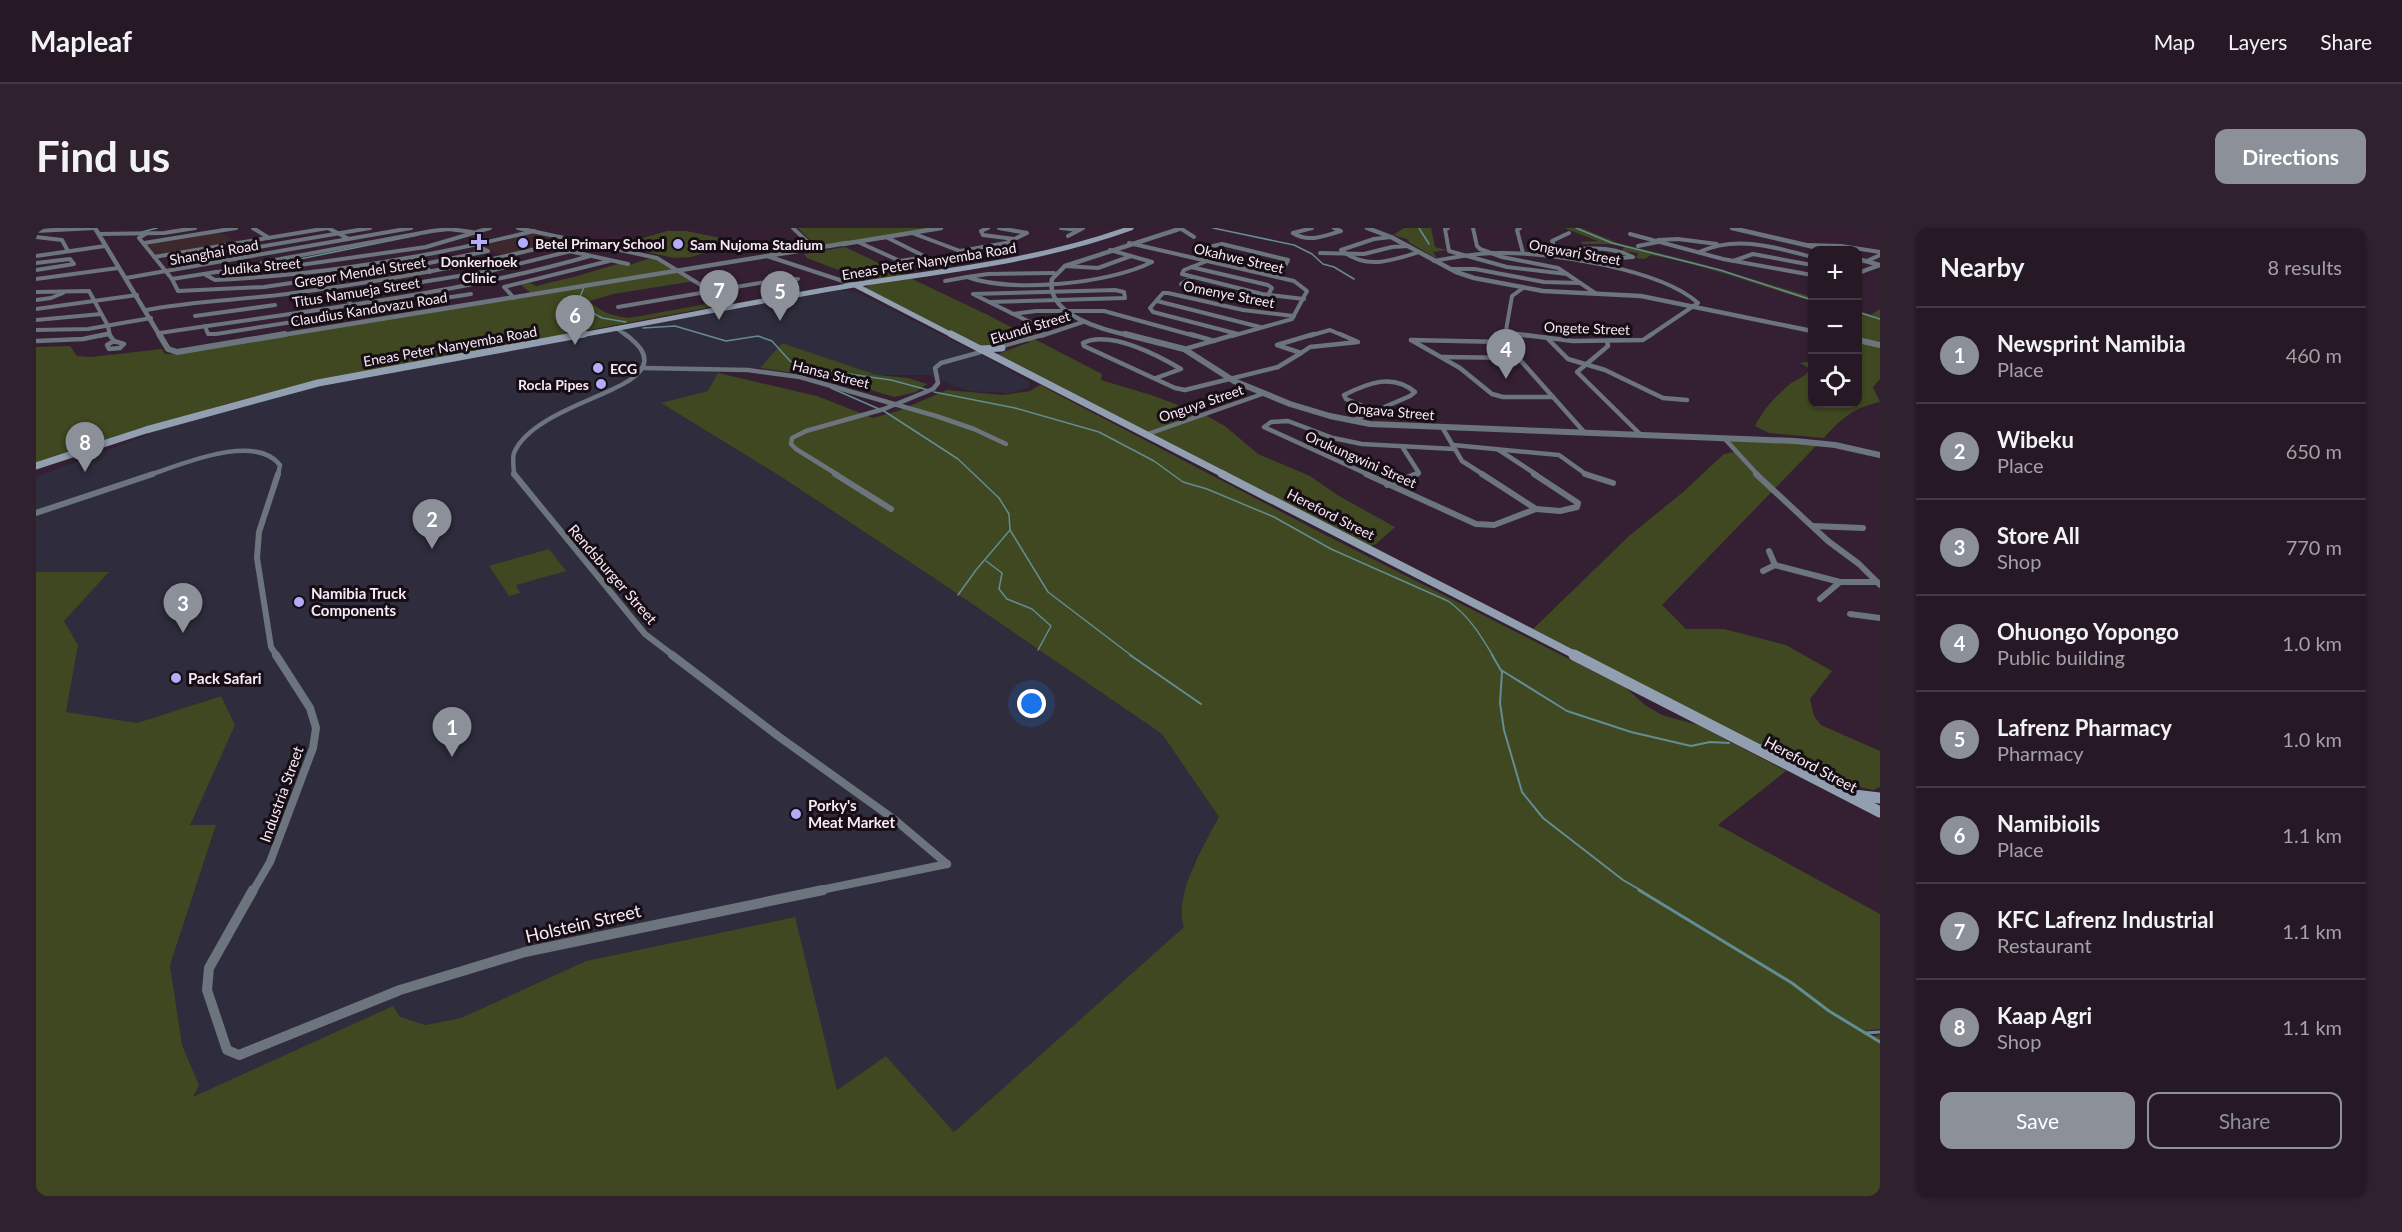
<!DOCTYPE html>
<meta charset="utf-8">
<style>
:root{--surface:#271826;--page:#2f212e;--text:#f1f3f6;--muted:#a4a0a7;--line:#433743;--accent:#8c9099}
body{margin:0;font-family:Lato,sans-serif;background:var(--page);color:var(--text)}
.controls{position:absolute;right:18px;top:18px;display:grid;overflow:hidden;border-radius:12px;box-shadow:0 2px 4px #0004}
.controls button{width:54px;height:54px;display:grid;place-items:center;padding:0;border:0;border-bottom:2px solid var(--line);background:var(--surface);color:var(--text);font:30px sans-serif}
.you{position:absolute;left:996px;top:476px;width:21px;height:21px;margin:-15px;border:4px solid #fff;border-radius:50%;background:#1a73e8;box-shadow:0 0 0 9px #1a73e833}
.badge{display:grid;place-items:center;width:39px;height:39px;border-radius:50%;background:var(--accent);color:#fff;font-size:20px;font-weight:700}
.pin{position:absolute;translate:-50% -50px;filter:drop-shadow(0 2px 3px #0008)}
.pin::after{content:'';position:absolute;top:32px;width:21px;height:18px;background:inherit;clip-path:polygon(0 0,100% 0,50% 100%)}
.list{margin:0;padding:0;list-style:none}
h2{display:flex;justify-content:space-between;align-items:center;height:78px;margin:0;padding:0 24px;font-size:26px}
h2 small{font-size:20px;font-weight:400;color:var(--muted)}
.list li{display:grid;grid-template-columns:39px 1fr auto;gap:18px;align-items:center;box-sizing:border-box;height:96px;padding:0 24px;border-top:2px solid var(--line)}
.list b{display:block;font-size:22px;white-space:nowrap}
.list p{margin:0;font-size:20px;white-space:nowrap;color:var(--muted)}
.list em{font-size:20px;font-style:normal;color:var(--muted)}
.actions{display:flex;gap:12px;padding:18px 24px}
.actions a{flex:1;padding:14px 0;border:2px solid var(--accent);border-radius:12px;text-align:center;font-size:21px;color:var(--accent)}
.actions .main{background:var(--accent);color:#fff}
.icon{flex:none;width:33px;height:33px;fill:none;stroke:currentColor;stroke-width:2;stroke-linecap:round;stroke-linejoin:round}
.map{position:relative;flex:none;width:1844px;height:968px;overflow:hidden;border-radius:12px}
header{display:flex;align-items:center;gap:36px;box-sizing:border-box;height:84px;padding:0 30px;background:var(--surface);border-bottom:2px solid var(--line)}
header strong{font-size:28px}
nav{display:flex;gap:33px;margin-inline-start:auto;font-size:21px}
.intro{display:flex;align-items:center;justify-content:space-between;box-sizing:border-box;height:144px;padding:0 36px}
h1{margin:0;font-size:42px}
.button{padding:15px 27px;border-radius:12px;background:var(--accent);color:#fff;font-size:21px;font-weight:700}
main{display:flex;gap:36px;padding:0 36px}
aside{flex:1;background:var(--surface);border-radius:12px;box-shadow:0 2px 4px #0004}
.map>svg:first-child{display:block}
</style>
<header>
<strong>Mapleaf</strong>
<nav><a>Map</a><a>Layers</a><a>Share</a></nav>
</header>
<div class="intro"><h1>Find us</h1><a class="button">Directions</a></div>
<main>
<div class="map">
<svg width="1844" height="968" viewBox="0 0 1844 968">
<rect width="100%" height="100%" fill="#342032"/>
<!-- industrial -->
<polygon fill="#2f2d3d" points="802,62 821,64 949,129 994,154 992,160 973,165 932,163 892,147 841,147 746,115 724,140 686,140 672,163 626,176 744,248 907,356 1126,506 1183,589 1157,636 1148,699 918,904 850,828 801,862 758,689 550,733 425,790 391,797 363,789 357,779 157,870 163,857 146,817 134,737 180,597 154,597 184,468 101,495 30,484 42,417 28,393 72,345 0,344 0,249 129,200 278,158"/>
<!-- education -->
<g fill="#3d292c">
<polygon points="183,3 201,15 118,29 108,15"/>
<polygon points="499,5 527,12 469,28 445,18"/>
<polygon points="375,31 388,43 299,56 297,56 288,44"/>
</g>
<!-- green -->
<g fill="#3f4820">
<polygon points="762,0 898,0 785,18 780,18"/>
<polygon points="1368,0 1395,0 1399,19 1411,22 1397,24 1401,30 1398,29 1374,15 1371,11 1357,7"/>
<path d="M1528,0H1545L1582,15L1659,34L1776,69V73C1723,58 1671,37 1615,27L1609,31L1600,30L1602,25L1586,23L1588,19L1573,16H1547L1544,14L1562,13Z"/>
<polygon points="631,3 650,3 695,12 693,18 655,29 638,30 589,19 590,15"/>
<polygon points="809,19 868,47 836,52 826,51 771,30 768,26"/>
<path d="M618,29L659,53L577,66L554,73C563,84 578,88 593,90L687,73L686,77L268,156L190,176L0,235V119L34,118L41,128L55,129L126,121L129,126H138L497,67L485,57L494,55L500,58L541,48L585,35L593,37Z"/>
<path d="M872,49L952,87L1066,146L1065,152L1115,167L1169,187L1189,198L1222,226L1274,248L1303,268L1359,299L1340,316L1334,318L962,126L994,114C980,108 961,119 946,119L828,60L835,56Z"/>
<path d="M1844,81V151L1837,159L1844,174C1819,179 1805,190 1788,210L1733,205L1719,198C1728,180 1739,169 1754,156C1762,150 1768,150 1774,141L1764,135L1776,133V176H1822V90L1824,87L1822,83L1835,87Z"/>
<polygon points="746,115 841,147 872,150 891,156 880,164 858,169 799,151 724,140"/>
<path d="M682,145L781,168L837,190L862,183L911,162L967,167L994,163L1004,157L1274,299L1590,460L1609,477L1626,487L1662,497L1750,543L1682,597L1844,686V801L1826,803L1834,808L1844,807V968H0V344H73L28,393L42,417L30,484L101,495L185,468L199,497L154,597H180L134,737L146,817L163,857L157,869L357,778L364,789L390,797L425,790L550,733L759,689L801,862L850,828L918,904L1148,699C1137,669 1168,616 1183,589L1126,506L907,356L744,248L625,175L672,163Z"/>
<polygon points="1691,213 1782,216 1626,377 1650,401 1688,401 1750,417 1796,443 1774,471 1778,488 1785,497 1844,523 1844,559 1837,562 1793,552 1497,401 1593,308 1646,265 1688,226 1698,224"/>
<polygon points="513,321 530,343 480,357 484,365 473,368 453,338"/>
</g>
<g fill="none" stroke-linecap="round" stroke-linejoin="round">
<!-- stream-far2 -->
<g stroke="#638c93" stroke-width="1.5">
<polyline points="1177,0 1258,17 1276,26 1287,36 1298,39 1318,51"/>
<polyline points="1383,0 1393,16"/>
<polyline points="1540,0 1576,15 1684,42 1776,72"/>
<polyline points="106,4 121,0"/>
<polyline points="228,36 254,33 382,7"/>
<polyline points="198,39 222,36"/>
<polyline points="548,59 541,76 566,90 590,94"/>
<polyline points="1822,84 1844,91"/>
<polyline points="607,100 639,98 690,113 722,108 736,113 754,133 770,140 855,152 892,162"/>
<polyline points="799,156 804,151 803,145"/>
<polyline points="795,160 843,181"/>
<path d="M898,164L979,180L1063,204L1118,233L1147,254L1171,261L1238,289L1295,321L1412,373C1433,388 1444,406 1457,428"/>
<polyline points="848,183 922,231 963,270 973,286 974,302 1012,364 1096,428"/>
<polyline points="950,333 966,345 963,361 971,371 996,381 1015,398 1002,422"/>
<polyline points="922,367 940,342 974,302"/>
</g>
<!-- stream-far1 -->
<g stroke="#638c93" stroke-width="2">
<polyline points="1094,427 1165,476"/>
<polyline points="1456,427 1466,444 1464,475 1468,502 1486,564 1507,590 1587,652 1606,663"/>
<polyline points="1465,442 1531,483 1595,504 1655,518 1674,514 1693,515"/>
<polyline points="1724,517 1741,518"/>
</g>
<!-- stream -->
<g stroke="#638c93" stroke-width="3">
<polyline points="1603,662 1756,755 1793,783 1844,814"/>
<polyline points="1829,805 1844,804"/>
</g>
<!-- minor-far4 -->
<g stroke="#6c747e" stroke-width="4">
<polyline points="217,0 233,10"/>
<polyline points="482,0 621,30 681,67"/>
<polyline points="757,0 779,21"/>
<polyline points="952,0 945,3 947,7 978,11"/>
<polyline points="1025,0 1043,2"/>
<polyline points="1144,0 1158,9"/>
<polyline points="1412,0 1409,1 1413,23 1471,39 1531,46"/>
<polyline points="1437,0 1441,18 1444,21 1466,29 1522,40 1559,65"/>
<polyline points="1484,0 1481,2 1487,25"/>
<polyline points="0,3 59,0"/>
<polyline points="111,5 103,10 136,51 142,63 228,59 289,50"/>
<polyline points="876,5 924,23 970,15 991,5 963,0"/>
<path d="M1257,5C1272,15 1289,8 1305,3L1298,0"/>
<polyline points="1257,5 1276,0"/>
<polyline points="63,6 128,5 159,0"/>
<polyline points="1594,6 1687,31 1776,47"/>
<polyline points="1032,8 1047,0"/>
<polyline points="0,9 26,12 32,23"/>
<path d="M1355,9L1338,11L1305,22C1330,42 1355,33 1383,24"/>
<polyline points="1622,12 1642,11 1681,16"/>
<polyline points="822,14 864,33 890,29 850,9"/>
<polyline points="108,15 200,0"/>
<polyline points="1093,15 1258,53 1271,63 1256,91 1196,108"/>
<polyline points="1771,17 1805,18 1844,24"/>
<polyline points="1602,18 1622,14"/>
<polyline points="533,23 592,36"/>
<path d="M1663,24C1701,7 1738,19 1776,29"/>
<polyline points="1284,25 1328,26 1356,19 1372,18"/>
<polyline points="1521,25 1516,13 1533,5"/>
<path d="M1510,27C1538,21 1571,15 1597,29L1545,33"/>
<polyline points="0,28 69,18"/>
<polyline points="731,28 819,57"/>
<polyline points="118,29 292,0 313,11"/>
<polyline points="157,30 334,0"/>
<polyline points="1171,33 1148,42 1146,46 1226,66 1268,71"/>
<path d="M1398,33C1419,29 1441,25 1462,25C1513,24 1625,41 1662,75L1613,108"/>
<polyline points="1697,33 1717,26 1776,37"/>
<polyline points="1831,33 1844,27"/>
<polyline points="0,35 34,31 38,36 0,42"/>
<polyline points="1029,38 1062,40 1095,28"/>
<polyline points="1155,39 1232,57 1236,60 1232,67"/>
<polyline points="1207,41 1220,36 1168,20 1186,16 1252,32 1246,44 1237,47"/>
<polyline points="1414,41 1439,41 1508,54 1544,55"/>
<polyline points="215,42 228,34 396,3 413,1 436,4"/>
<polyline points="394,44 388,36 452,23 441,18"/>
<path d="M1018,45L952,46L931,49C976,65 1073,56 1116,34L1074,22"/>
<polyline points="1822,45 1844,37"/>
<path d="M168,46L179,52C287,47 393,29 498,3"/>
<polyline points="90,50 375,0"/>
<polyline points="1155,50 1145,56 1193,68 1212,63"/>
<polyline points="0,51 82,40"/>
<polyline points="136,51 180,44 243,40 390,19 454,0"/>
<polyline points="909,53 931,49"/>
<polygon points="1079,62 1088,64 1089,70 953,74 937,66"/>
<polyline points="0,64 53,63 72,98 74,108"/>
<polyline points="478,70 468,59 573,33"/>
<polyline points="0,72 15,70 27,65"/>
<polyline points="1121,73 1224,99"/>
<polyline points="953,74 1000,97"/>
<polyline points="314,75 310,69 318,65 454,43 535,23"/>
<polyline points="582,79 735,53 762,51"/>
<polyline points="0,81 101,67"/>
<path d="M110,82C156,73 204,72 251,66C348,53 444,37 538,11"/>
<polyline points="977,86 1000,83 1068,83 1159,108"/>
<polyline points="159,88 239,77"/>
<polyline points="0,92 65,86"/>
<polyline points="169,98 172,106 180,106 435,66"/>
<polyline points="580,100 591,108"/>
<polyline points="0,102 52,101 115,90"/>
<path d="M124,105C267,83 414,68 554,28"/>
<polyline points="1469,105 1494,108"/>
<polyline points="1202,106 1117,84 1114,80 1127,65 1132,65 1207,82 1258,88"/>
<polyline points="63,108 73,106"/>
<polyline points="1005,108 1047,94"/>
<polyline points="1273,108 1294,102 1308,108"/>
<polyline points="1469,108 1476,68 1487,60"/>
</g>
<!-- minor-far3 -->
<g stroke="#6c747e" stroke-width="4.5">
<polyline points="73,106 78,113"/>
<polyline points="1154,106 1178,113"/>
<polyline points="1469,106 1468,114 1549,205"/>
<polyline points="1481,106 1537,113 1607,112 1616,106"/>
<polyline points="1512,111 1532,131 1569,142 1627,170 1651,172"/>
<polyline points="1375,112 1424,140 1456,166 1467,169 1517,169"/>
<polyline points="1375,112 1468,114"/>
<polyline points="0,113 47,111 71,106"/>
<polygon points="78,113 88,116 84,120 73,121 71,117"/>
<polyline points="1571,113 1572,118 1541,144 1605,207"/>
<polyline points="1149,121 1201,106"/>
<polyline points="1265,125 1241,117 1278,106"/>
<polyline points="1265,125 1274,119 1322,114 1304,106"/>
<polyline points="1406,129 1483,130"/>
<polyline points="607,140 712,142 764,149 900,188 938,201 970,216"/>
<path d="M1120,150L1145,141C1121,127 1074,102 1047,115L1048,118L1139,160L1149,162L1242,139L1265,125"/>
<path d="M1316,193L1374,168L1379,164C1357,145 1332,155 1308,167L1310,171L1339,183"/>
<polyline points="1406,199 1426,233 1448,247"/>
<polyline points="1109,207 1229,165"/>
<polyline points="1688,210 1722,247"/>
<polyline points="1417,217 1523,227 1551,247"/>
<polyline points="1367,220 1383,245 1377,247"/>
<polyline points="1463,222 1501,247"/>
<path d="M113,247C145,237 218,204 244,237L242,247"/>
<path d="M478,247C478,241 476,230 478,225C491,193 549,175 577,161C586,157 598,151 604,143C616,128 601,115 589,106"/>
<polyline points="802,247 760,221 755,216 756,210 770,203 848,181 897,161 902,155 899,140 905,135 1010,106"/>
<polyline points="1333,247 1228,199 1235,194 1252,193 1297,210 1326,216 1418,221"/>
</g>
<!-- minor-far2 -->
<g stroke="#6c747e" stroke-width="6">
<polyline points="478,246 609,406 638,428"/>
<polyline points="799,246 855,281"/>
<polyline points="1330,246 1440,296 1458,297 1500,281 1446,246"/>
<polyline points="1498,246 1542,275 1541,279 1524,283 1500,281"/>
<polyline points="1549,246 1577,255"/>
<polyline points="1720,246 1792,313 1823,336 1844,357"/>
<polyline points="1351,257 1381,246"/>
<polyline points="0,285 117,246"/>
<polyline points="1777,298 1827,300"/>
<polyline points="1739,337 1804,354"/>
<polyline points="1727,343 1739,337 1733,323"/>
<polyline points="1784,371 1804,354 1841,354"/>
<polyline points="1814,386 1844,390"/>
<polyline points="241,428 235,419 221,330 223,304 242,246"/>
</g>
<!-- minor-far1 -->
<g stroke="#6c747e" stroke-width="8">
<polyline points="636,427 742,508 859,592 911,636"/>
<polyline points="217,663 234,634 277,520 280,500 274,480 240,427"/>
<polyline points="780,663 911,636"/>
</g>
<!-- minor -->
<polyline stroke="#6c747e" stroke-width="10" points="217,662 173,740 171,762 191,822 203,827 364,762 489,724 787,662"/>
<!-- tertiary-far1 -->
<g stroke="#6c747e" stroke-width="4.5">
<polyline points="59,0 124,108"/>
<polyline points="1331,0 1355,9 1420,44 1438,50 1507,63 1605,68 1776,103"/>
<polyline points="1696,0 1791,22"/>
<polyline points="807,16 905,0"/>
<polyline points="1822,31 1844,37"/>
<polyline points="240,108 811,15"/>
<path d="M1096,108C1071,103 1009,88 1016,51L1029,38L1146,0"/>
</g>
<!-- tertiary -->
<g stroke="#6c747e" stroke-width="6">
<polyline points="123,106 132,121 141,124 249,106"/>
<polyline points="1089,106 1148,121 1198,153 1254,176 1294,188 1334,196 1759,213 1799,217 1844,227"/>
<polyline points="1822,112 1844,117"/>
</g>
<!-- secondary-far3 -->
<g stroke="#929fb0" stroke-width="5">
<polyline points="819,57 918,108"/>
<path d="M539,108C634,91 728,72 823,56C914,42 1007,32 1095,0"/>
</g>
<!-- secondary-far2 -->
<g stroke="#929fb0" stroke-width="7">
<polyline points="915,106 1189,247"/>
<polyline points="945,121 966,120"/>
<polyline points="0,238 110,202 282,155 548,106"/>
</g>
<!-- secondary-far1 -->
<polyline stroke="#929fb0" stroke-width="8" points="1186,246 1541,428"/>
<!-- secondary -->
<g stroke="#929fb0" stroke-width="11">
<polyline points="1538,427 1844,584"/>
<polyline points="1818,567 1844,570"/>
</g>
</g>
<!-- markers -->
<g fill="#b3acf9" stroke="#160d15" stroke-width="2">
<path d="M440 5h6v6h6v6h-6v6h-6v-6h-6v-6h6z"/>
<circle cx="487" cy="15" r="6"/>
<circle cx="642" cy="16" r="6"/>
<circle cx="562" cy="140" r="6"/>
<circle cx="565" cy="156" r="6"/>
<circle cx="263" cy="374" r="6"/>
<circle cx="140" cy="450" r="6"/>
<circle cx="760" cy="586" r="6"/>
</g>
<g text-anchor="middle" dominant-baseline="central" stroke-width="6" stroke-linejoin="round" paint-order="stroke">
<!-- far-poi labels -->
<g font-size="14" font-weight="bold" fill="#f7e9f5" stroke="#160d15" text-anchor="start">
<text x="499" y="15">Betel Primary School</text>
<text x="654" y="16">Sam Nujoma Stadium</text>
<text x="443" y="33" text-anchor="middle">Donkerhoek<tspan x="443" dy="16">Clinic</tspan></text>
<text x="574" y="140">ECG</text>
<text x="553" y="156" text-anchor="end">Rocla Pipes</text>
</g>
<!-- far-street labels -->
<g font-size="14" fill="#f7e9f5" stroke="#160d15">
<text transform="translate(178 24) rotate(-10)">Shanghai Road</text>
<text transform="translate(1539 24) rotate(10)">Ongwari Street</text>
<text transform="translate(1203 30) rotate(13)">Okahwe Street</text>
<text transform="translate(893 33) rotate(-9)">Eneas Peter Nanyemba Road</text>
<text transform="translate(225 38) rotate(-5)">Judika Street</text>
<text transform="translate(324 44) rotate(-9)">Gregor Mendel Street</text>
<text transform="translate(320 64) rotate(-9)">Titus Namueja Street</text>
<text transform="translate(1193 66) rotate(11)">Omenye Street</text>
<text transform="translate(333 81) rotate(-9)">Claudius Kandovazu Road</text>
<text transform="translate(994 99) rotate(-17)">Ekundi Street</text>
<text transform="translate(1551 100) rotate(2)">Ongete Street</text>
<text transform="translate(414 118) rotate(-10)">Eneas Peter Nanyemba Road</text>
<text transform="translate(795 146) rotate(14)">Hansa Street</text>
<text transform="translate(1165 175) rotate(-19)">Onguya Street</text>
<text transform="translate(1355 183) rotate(5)">Ongava Street</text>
<text transform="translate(1325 231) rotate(24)">Orukungwini Street</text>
<text transform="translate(1295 286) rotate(27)">Hereford Street</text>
</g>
<!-- street labels -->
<g font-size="15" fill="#f7e9f5" stroke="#160d15">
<text transform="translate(577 346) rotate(49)">Rendsburger Street</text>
<text transform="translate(1775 536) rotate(28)">Hereford Street</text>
<text transform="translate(245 566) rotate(-70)">Industria Street</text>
</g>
<!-- poi labels -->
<g font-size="15" font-weight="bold" fill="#f7e9f5" stroke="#160d15" text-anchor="start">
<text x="275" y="365">Namibia Truck<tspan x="275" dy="17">Components</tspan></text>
<text x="152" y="450">Pack Safari</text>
<text x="772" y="577">Porky's<tspan x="772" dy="17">Meat Market</tspan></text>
</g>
<!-- near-street labels -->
<g font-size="18" fill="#f7e9f5" stroke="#160d15">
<text transform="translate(547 695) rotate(-13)">Holstein Street</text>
</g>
</g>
</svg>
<div class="controls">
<button>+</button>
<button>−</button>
<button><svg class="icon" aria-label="locate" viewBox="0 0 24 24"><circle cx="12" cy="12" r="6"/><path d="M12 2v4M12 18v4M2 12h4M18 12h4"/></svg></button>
</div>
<div class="you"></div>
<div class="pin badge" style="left:416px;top:529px">1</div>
<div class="pin badge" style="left:396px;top:321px">2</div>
<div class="pin badge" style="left:147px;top:405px">3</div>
<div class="pin badge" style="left:1470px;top:151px">4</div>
<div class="pin badge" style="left:744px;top:93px">5</div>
<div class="pin badge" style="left:539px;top:117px">6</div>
<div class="pin badge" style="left:683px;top:92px">7</div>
<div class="pin badge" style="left:49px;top:244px">8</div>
</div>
<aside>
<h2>Nearby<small>8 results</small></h2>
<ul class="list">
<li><span class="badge">1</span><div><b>Newsprint Namibia</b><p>Place</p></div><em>460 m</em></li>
<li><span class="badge">2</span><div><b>Wibeku</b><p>Place</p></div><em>650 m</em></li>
<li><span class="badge">3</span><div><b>Store All</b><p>Shop</p></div><em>770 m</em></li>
<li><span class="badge">4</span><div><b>Ohuongo Yopongo</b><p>Public building</p></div><em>1.0 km</em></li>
<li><span class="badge">5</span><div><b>Lafrenz Pharmacy</b><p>Pharmacy</p></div><em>1.0 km</em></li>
<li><span class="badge">6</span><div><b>Namibioils</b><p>Place</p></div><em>1.1 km</em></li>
<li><span class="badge">7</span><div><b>KFC Lafrenz Industrial</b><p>Restaurant</p></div><em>1.1 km</em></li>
<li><span class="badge">8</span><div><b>Kaap Agri</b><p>Shop</p></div><em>1.1 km</em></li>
</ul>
<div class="actions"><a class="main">Save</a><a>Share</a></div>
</aside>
</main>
